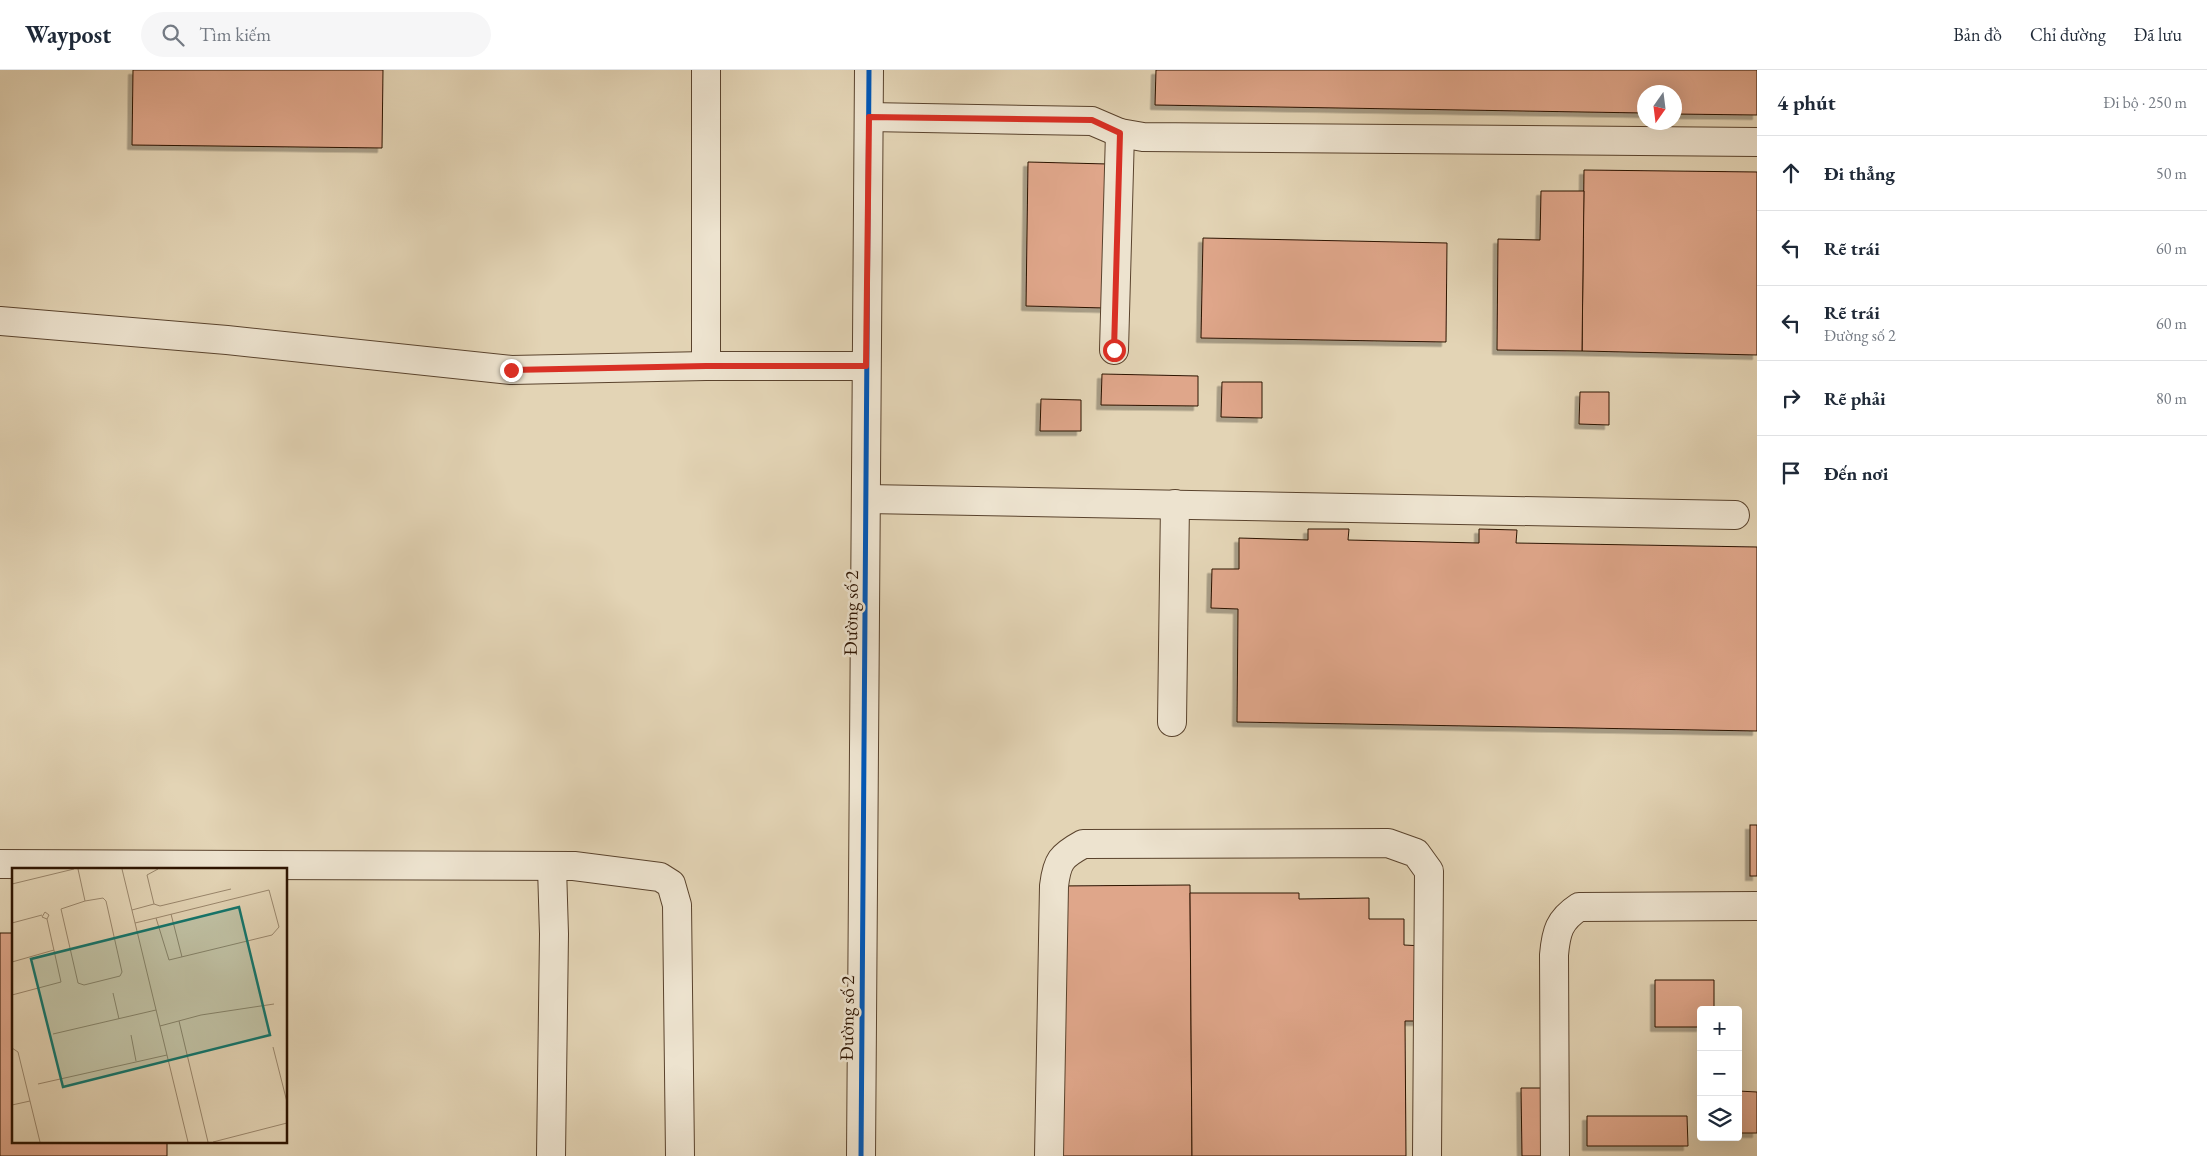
<!DOCTYPE html>
<html lang="vi">
<meta charset="utf-8">
<style>
:root{--surface:#fff;--page:#f6f6f7;--text:#1f2937;--muted:#747a83;--line:#e0e1e3}
body{margin:0;font-family:"EB Garamond",serif;background:var(--page);color:var(--text)}
.controls{position:absolute;right:15px;bottom:15px;display:grid;overflow:hidden;border-radius:5px;box-shadow:0 5px 20px #0002}
.controls button{width:45px;height:45px;display:grid;place-items:center;padding:0;border:0;border-bottom:1px solid var(--line);background:var(--surface);color:var(--text);font:25px sans-serif}
.compass{position:absolute;left:1637px;top:15px;width:45px;height:45px;border-radius:50%;background:var(--surface);box-shadow:0 5px 20px #0002;rotate:194deg}
.stop{position:absolute;width:15px;height:15px;margin:-11px;border:4px solid #d93025;border-radius:50%;background:#fff}
.stop.end{background:#d93025;border-color:#fff;box-shadow:0 1px 5px #0008}
.list{margin:0;padding:0;list-style:none}
h2{display:flex;justify-content:space-between;align-items:center;height:65px;margin:0;padding:0 20px;font-size:21px}
h2 small{font-size:16px;font-weight:400;color:var(--muted)}
.list li{display:grid;grid-template-columns:32px 1fr auto;gap:15px;align-items:center;box-sizing:border-box;height:75px;padding:0 20px;border-top:1px solid var(--line)}
.list b{display:block;font-size:19px;white-space:nowrap}
.list p{margin:0;font-size:16px;white-space:nowrap;color:var(--muted)}
.list em{font-size:16px;font-style:normal;color:var(--muted)}
.icon{flex:none;width:28px;height:28px;fill:none;stroke:currentColor;stroke-width:2;stroke-linecap:round;stroke-linejoin:round}
.map{position:relative;flex:none;width:1757px;height:1086px;overflow:hidden}
header{display:flex;align-items:center;gap:30px;box-sizing:border-box;height:70px;padding:0 25px;background:var(--surface);border-bottom:1px solid var(--line)}
header strong{font-size:24px}
nav{display:flex;gap:28px;margin-inline-start:auto;font-size:18px}
.search{width:350px;height:45px;background:var(--page);display:flex;align-items:center;gap:12px;box-sizing:border-box;padding:0 18px;border-radius:28px;color:var(--muted);font-size:19px}
main{display:flex}
aside{flex:1;background:var(--surface)}
.map>svg:first-child{display:block}
</style>
<header>
<strong>Waypost</strong>
<div class="search"><svg class="icon" aria-label="search" viewBox="0 0 24 24"><circle cx="10" cy="10" r="6"/><path d="M15 15l6 6"/></svg>Tìm kiếm</div>
<nav><a>Bản đồ</a><a>Chỉ đường</a><a>Đã lưu</a></nav>
</header>
<main>
<div class="map">
<svg width="1757" height="1086" viewBox="0 0 1757 1086">
<defs>
<filter id="shadow"><feDropShadow dx="-4.5" dy="4.5" stdDeviation="0" flood-color="#0004"/></filter>
</defs>
<rect width="100%" height="100%" fill="#e3d4b5"/>
<filter id="stains"><feTurbulence type="fractalNoise" baseFrequency=".004" numOctaves="4"/><feColorMatrix values="0 0 0 0 .2 0 0 0 0 .09 0 0 0 0 .02 0 0 0 .5 -.17"/></filter>
<radialGradient id="worn" r=".72"><stop offset=".6" stop-color="#630" stop-opacity="0"/><stop offset="1" stop-color="#630" stop-opacity=".3"/></radialGradient>
<!-- building -->
<g fill="#dfa68a" stroke="#2c1300" filter="url(#shadow)">
<polygon points="133,0 383,0 382,78 132,75"/>
<polygon points="1156,0 1757,0 1757,45 1674,44 1674,22 1644,22 1644,43 1155,35"/>
<polygon points="1028,92 1108,94 1105,238 1026,236"/>
<polygon points="1584,100 1757,102 1757,285 1582,281"/>
<polygon points="1541,121 1584,121 1582,281 1497,280 1498,169 1540,170"/>
<polygon points="1203,168 1447,173 1446,272 1201,268"/>
<polygon points="1102,304 1198,306 1198,336 1101,335"/>
<polygon points="1222,312 1262,312 1262,348 1221,347"/>
<polygon points="1580,322 1609,322 1609,355 1579,354"/>
<polygon points="1041,329 1081,330 1081,361 1040,361"/>
<polygon points="1308,459 1349,459 1348,470 1479,473 1479,459 1517,460 1516,473 1757,477 1757,661 1237,652 1238,539 1211,538 1212,499 1239,499 1239,468 1308,470"/>
<rect x="1750" y="755" width="7" height="51"/>
<polygon points="1190,815 1192,1086 1059,1086 1057,816"/>
<polygon points="1190,823 1299,823 1299,829 1369,828 1369,849 1404,849 1404,875 1424,876 1424,951 1405,951 1406,1086 1192,1086"/>
<polygon points="0,863 14,863 14,1072 167,1072 167,1086 0,1086"/>
<polygon points="1655,910 1714,910 1714,940 1701,940 1701,957 1655,957"/>
<polygon points="1521,1018 1551,1018 1551,1086 1522,1086"/>
<polygon points="1738,1021 1757,1022 1757,1063 1738,1063"/>
<polygon points="1587,1046 1687,1046 1688,1076 1587,1076"/>
</g>
<g fill="none" stroke-linecap="round" stroke-linejoin="round">
<defs>
<g id="minor">
<polyline points="869,47 1092,51 1120,63 1143,67 1757,72"/>
<polyline points="0,251 227,270 511,300 706,296 866,296"/>
<polyline points="1114,280 1120,63"/>
<polyline points="706,296 706,0"/>
<polyline points="867,429 1735,445"/>
<polyline points="1172,652 1175,434"/>
<polyline points="0,794 574,796 660,807 671,814 677,835 680,1086"/>
<polyline points="551,1086 554,864 552,797"/>
<polyline points="861,1086 869,0"/>
<path d="M1049,1086L1054,816C1057,791 1061,786 1083,774L1388,773L1416,783L1429,801L1427,1086"/>
<path d="M1555,1086L1554,885C1556,862 1559,850 1579,837L1757,836"/>
</g>
</defs>
<!-- minor casing -->
<use href="#minor" stroke="#5a432d" stroke-width="30"/>
<!-- minor -->
<use href="#minor" stroke="#ede3cf" stroke-width="28"/>
<defs>
<polyline id="cycleway" points="861,1086 869,0"/>
</defs>
<!-- cycleway casing -->
<use href="#cycleway" stroke="#ede3cf" stroke-width="8"/>
<!-- cycleway -->
<use href="#cycleway" stroke="#0057b8" stroke-width="5"/>
</g>
<g fill="none" stroke-linecap="round" stroke-linejoin="round">
<!-- route -->
<polyline stroke="#d93025" stroke-width="6" points="511,300 706,296 866,296 869,47 1092,50 1120,63 1114,280"/>
</g>
<g text-anchor="middle" dominant-baseline="central" stroke-width="5" stroke-linejoin="round" paint-order="stroke">
<!-- street labels -->
<g font-size="19" fill="#2c1300" stroke="#ede3cf">
<text transform="translate(851 543) rotate(-89)">Đường số 2</text>
<text transform="translate(847 948) rotate(-89)">Đường số 2</text>
</g>
</g>
<!-- overview -->
<g transform="translate(12 798)">
<rect width="275" height="275" fill="#e3d4b5"/>
<path fill="none" stroke="#9a876d" stroke-width="1" d="M66,1L73,33L49,41L66,115L72,117L108,108L110,104L94,33L91,30L73,33M110,1L176,274M0,16L62,1M142,36L148,38L219,21M120,42L142,36L135,7L146,1M159,46L170,89M0,55L30,47M123,55L144,50L257,22L267,59L260,67L157,92L144,50M0,94L42,82M101,125L107,151M0,127L49,114L35,51L37,47L33,44L30,49L35,51M167,153L196,274M148,158L189,147L262,136M41,166L144,142M119,167L124,193M261,179L275,234M0,180L6,184L28,274M26,216L155,187M0,237L18,233M201,274L275,255"/>
<path fill="#0f766e" fill-opacity="0.15" stroke="#0f766e" stroke-width="2.5" d="M227,39L258,167L51,219L19,91Z"/>
<rect width="275" height="275" fill="none" stroke="#2c1300" stroke-width="2.5"/>
</g>
<rect width="100%" height="100%" filter="url(#stains)"/>
<rect width="100%" height="100%" fill="url(#worn)"/>
</svg>
<div class="controls">
<button>+</button>
<button>−</button>
<button><svg class="icon" aria-label="layers" viewBox="0 0 24 24"><path d="M12 4l9 5-9 5-9-5zM3 14l9 5 9-5"/></svg></button>
</div>
<svg class="compass" viewBox="-18 -18 36 36"><path d="M0-13l5 13h-10z" fill="#e53935"/><path d="M0 13l5-13h-10z" fill="#747a83"/></svg>
<div class="stop" style="left:1114px;top:280px"></div>
<div class="stop end" style="left:511px;top:300px"></div>
</div>
<aside>
<h2>4 phút<small>Đi bộ · 250 m</small></h2>
<ul class="list">
<li><svg class="icon" aria-label="ahead" viewBox="0 0 24 24"><path d="M12 20V5M6 11l6-6 6 6"/></svg><div><b>Đi thẳng</b></div><em>50 m</em></li>
<li><svg class="icon" aria-label="left" viewBox="0 0 24 24"><path d="M17 20v-9H6M10 6l-5 5 5 5"/></svg><div><b>Rẽ trái</b></div><em>60 m</em></li>
<li><svg class="icon" aria-label="left" viewBox="0 0 24 24"><path d="M17 20v-9H6M10 6l-5 5 5 5"/></svg><div><b>Rẽ trái</b><p>Đường số 2</p></div><em>60 m</em></li>
<li><svg class="icon" aria-label="right" viewBox="0 0 24 24"><path d="M7 20v-9h11M14 6l5 5-5 5"/></svg><div><b>Rẽ phải</b></div><em>80 m</em></li>
<li><svg class="icon" aria-label="arrive" viewBox="0 0 24 24"><path d="M6 21V4h12l-3 4 3 4H6"/></svg><div><b>Đến nơi</b></div></li>
</ul>
</aside>
</main>
